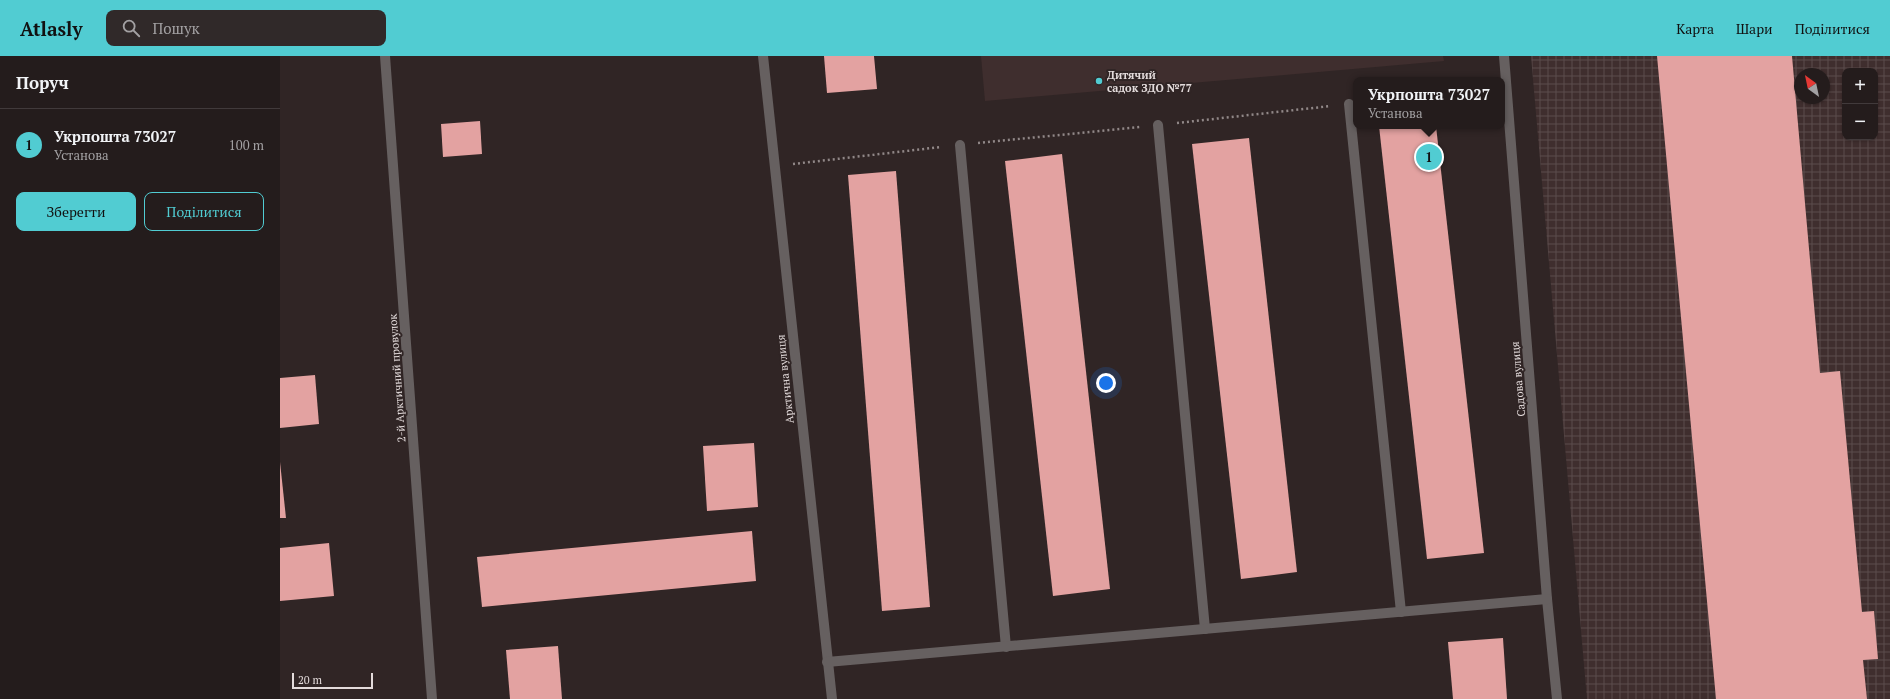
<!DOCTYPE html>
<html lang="uk">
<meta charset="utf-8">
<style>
:root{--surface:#241c1c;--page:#302929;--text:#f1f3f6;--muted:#a3a1a3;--line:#413a3b;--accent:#51ccd2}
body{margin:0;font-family:"PT Serif",serif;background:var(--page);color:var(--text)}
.controls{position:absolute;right:12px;top:12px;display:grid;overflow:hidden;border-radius:8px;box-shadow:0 1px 3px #0004}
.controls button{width:36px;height:36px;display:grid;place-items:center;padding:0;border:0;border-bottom:1px solid var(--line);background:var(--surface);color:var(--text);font:20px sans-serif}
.compass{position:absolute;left:1514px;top:12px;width:36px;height:36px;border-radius:50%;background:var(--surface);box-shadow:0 1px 3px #0004;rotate:327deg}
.scale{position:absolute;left:12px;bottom:10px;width:81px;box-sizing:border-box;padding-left:4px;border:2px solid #e3dbdb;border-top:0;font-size:11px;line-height:14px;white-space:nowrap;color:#e3dbdb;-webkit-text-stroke:3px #302525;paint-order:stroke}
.you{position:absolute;left:826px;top:327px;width:14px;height:14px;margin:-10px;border:3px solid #fff;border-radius:50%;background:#1a73e8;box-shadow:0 0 0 6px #1a73e833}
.badge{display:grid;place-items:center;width:26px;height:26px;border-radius:50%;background:var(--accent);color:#111;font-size:13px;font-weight:700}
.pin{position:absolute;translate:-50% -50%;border:2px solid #fff;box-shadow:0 1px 4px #0006}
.popup{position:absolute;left:1073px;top:21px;width:152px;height:52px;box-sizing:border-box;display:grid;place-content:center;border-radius:8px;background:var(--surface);filter:drop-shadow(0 1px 3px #0005);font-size:13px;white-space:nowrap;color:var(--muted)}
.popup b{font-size:15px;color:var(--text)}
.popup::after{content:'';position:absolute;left:50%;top:100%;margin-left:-8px;border:8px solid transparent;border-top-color:var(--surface)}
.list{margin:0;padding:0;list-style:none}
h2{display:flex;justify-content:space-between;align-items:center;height:52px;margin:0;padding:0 16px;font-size:17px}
h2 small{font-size:13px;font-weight:400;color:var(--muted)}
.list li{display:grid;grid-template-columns:26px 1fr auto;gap:12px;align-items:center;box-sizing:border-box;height:72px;padding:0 16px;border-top:1px solid var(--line)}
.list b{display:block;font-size:15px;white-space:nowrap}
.list p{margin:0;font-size:13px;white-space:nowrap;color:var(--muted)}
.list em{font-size:13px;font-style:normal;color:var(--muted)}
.actions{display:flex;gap:8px;padding:12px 16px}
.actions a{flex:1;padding:9px 0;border:1px solid var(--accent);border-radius:8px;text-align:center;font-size:14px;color:var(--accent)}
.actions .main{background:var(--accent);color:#111}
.icon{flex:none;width:22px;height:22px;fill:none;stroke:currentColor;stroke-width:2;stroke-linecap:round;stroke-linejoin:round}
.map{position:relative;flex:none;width:1610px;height:643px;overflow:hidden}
header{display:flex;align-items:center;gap:24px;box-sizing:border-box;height:56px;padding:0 20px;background:var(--accent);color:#111}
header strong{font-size:19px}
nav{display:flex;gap:22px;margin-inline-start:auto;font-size:14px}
.search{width:280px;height:36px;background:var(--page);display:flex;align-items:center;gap:10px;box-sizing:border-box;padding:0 14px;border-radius:8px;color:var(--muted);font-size:15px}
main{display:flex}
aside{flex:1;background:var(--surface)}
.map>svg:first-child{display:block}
</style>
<header>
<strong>Atlasly</strong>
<div class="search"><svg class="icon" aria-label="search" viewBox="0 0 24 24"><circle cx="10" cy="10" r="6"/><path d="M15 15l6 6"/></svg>Пошук</div>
<nav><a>Карта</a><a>Шари</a><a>Поділитися</a></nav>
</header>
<main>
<aside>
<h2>Поруч<small></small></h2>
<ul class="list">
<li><span class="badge">1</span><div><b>Укрпошта 73027</b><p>Установа</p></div><em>100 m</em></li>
</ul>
<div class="actions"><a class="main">Зберегти</a><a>Поділитися</a></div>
</aside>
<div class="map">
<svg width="1610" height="643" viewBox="0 0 1610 643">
<defs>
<pattern id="industrial-grid" width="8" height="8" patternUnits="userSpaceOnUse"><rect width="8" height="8" fill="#3f2e2e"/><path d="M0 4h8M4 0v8" fill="none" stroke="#5b4c4c"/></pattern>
</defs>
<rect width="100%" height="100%" fill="#302525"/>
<!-- built -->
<polygon fill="#3f2e2e" points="701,0 1163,0 1164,5 705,45"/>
<!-- industrial -->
<path fill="url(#industrial-grid)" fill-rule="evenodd" d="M1251,0H1610V643H1307ZM1565,15H1595V81H1565ZM1520,18H1544V42H1520Z"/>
<!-- building -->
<g fill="#e3a2a1">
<polygon points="544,0 594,0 597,33 547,37"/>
<polygon points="1377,0 1512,0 1540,317 1560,315 1582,556 1594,555 1598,603 1583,604 1587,643 1436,643"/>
<polygon points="200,65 202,98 163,101 161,68"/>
<polygon points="1099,70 1156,70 1204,497 1147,503"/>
<polygon points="969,82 1017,516 961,523 912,88"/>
<polygon points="782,98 830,533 773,540 725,105"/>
<polygon points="616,115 650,551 602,555 568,119"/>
<polygon points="35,319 39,368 0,372 0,322"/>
<polygon points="474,387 478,451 427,455 423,390"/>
<polygon points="0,406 6,462 0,462"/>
<polygon points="472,475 476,525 202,551 197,501"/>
<polygon points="49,487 54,540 0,545 0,492"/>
<polygon points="1223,582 1227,643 1173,643 1168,586"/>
<polygon points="278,590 282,643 230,643 226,594"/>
</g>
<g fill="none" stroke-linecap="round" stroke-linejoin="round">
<!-- path -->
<g stroke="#918888" stroke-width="2.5" stroke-dasharray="2 3" stroke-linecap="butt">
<polyline points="897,67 1051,50"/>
<polyline points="698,87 860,71"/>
<polyline points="513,108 661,91"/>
</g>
<!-- minor -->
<g stroke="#666060" stroke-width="10">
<polyline points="105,0 152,643"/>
<polyline points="483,0 552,643"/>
<polyline points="1224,0 1267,543 1277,643"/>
<polyline points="1069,48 1121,556"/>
<polyline points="878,69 925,573"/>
<polyline points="680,89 726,591"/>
<polyline points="547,606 1267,543"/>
</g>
</g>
<!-- markers -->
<circle fill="#51ccd2" stroke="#302525" stroke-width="1.5" cx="819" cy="25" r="4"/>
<g text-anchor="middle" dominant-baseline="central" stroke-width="4" stroke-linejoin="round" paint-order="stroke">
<!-- poi labels -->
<g font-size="11" font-weight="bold" fill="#e3dbdb" stroke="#302525" text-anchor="start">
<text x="827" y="19">Дитячий<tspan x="827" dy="13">садок ЗДО №77</tspan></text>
</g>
<!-- street labels -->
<g font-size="11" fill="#e3dbdb" stroke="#302525">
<text transform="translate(117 322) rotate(-94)">2-й Арктичний провулок</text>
<text transform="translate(505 323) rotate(-96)">Арктична вулиця</text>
<text transform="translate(1238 323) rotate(-95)">Садова вулиця</text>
</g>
</g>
</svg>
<div class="controls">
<button>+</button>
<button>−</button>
</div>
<svg class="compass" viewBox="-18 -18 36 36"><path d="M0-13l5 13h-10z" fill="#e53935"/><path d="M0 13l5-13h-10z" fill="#a3a1a3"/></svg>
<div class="scale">20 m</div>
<div class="you"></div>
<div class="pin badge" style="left:1149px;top:101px">1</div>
<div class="popup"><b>Укрпошта 73027</b>Установа</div>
</div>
</main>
